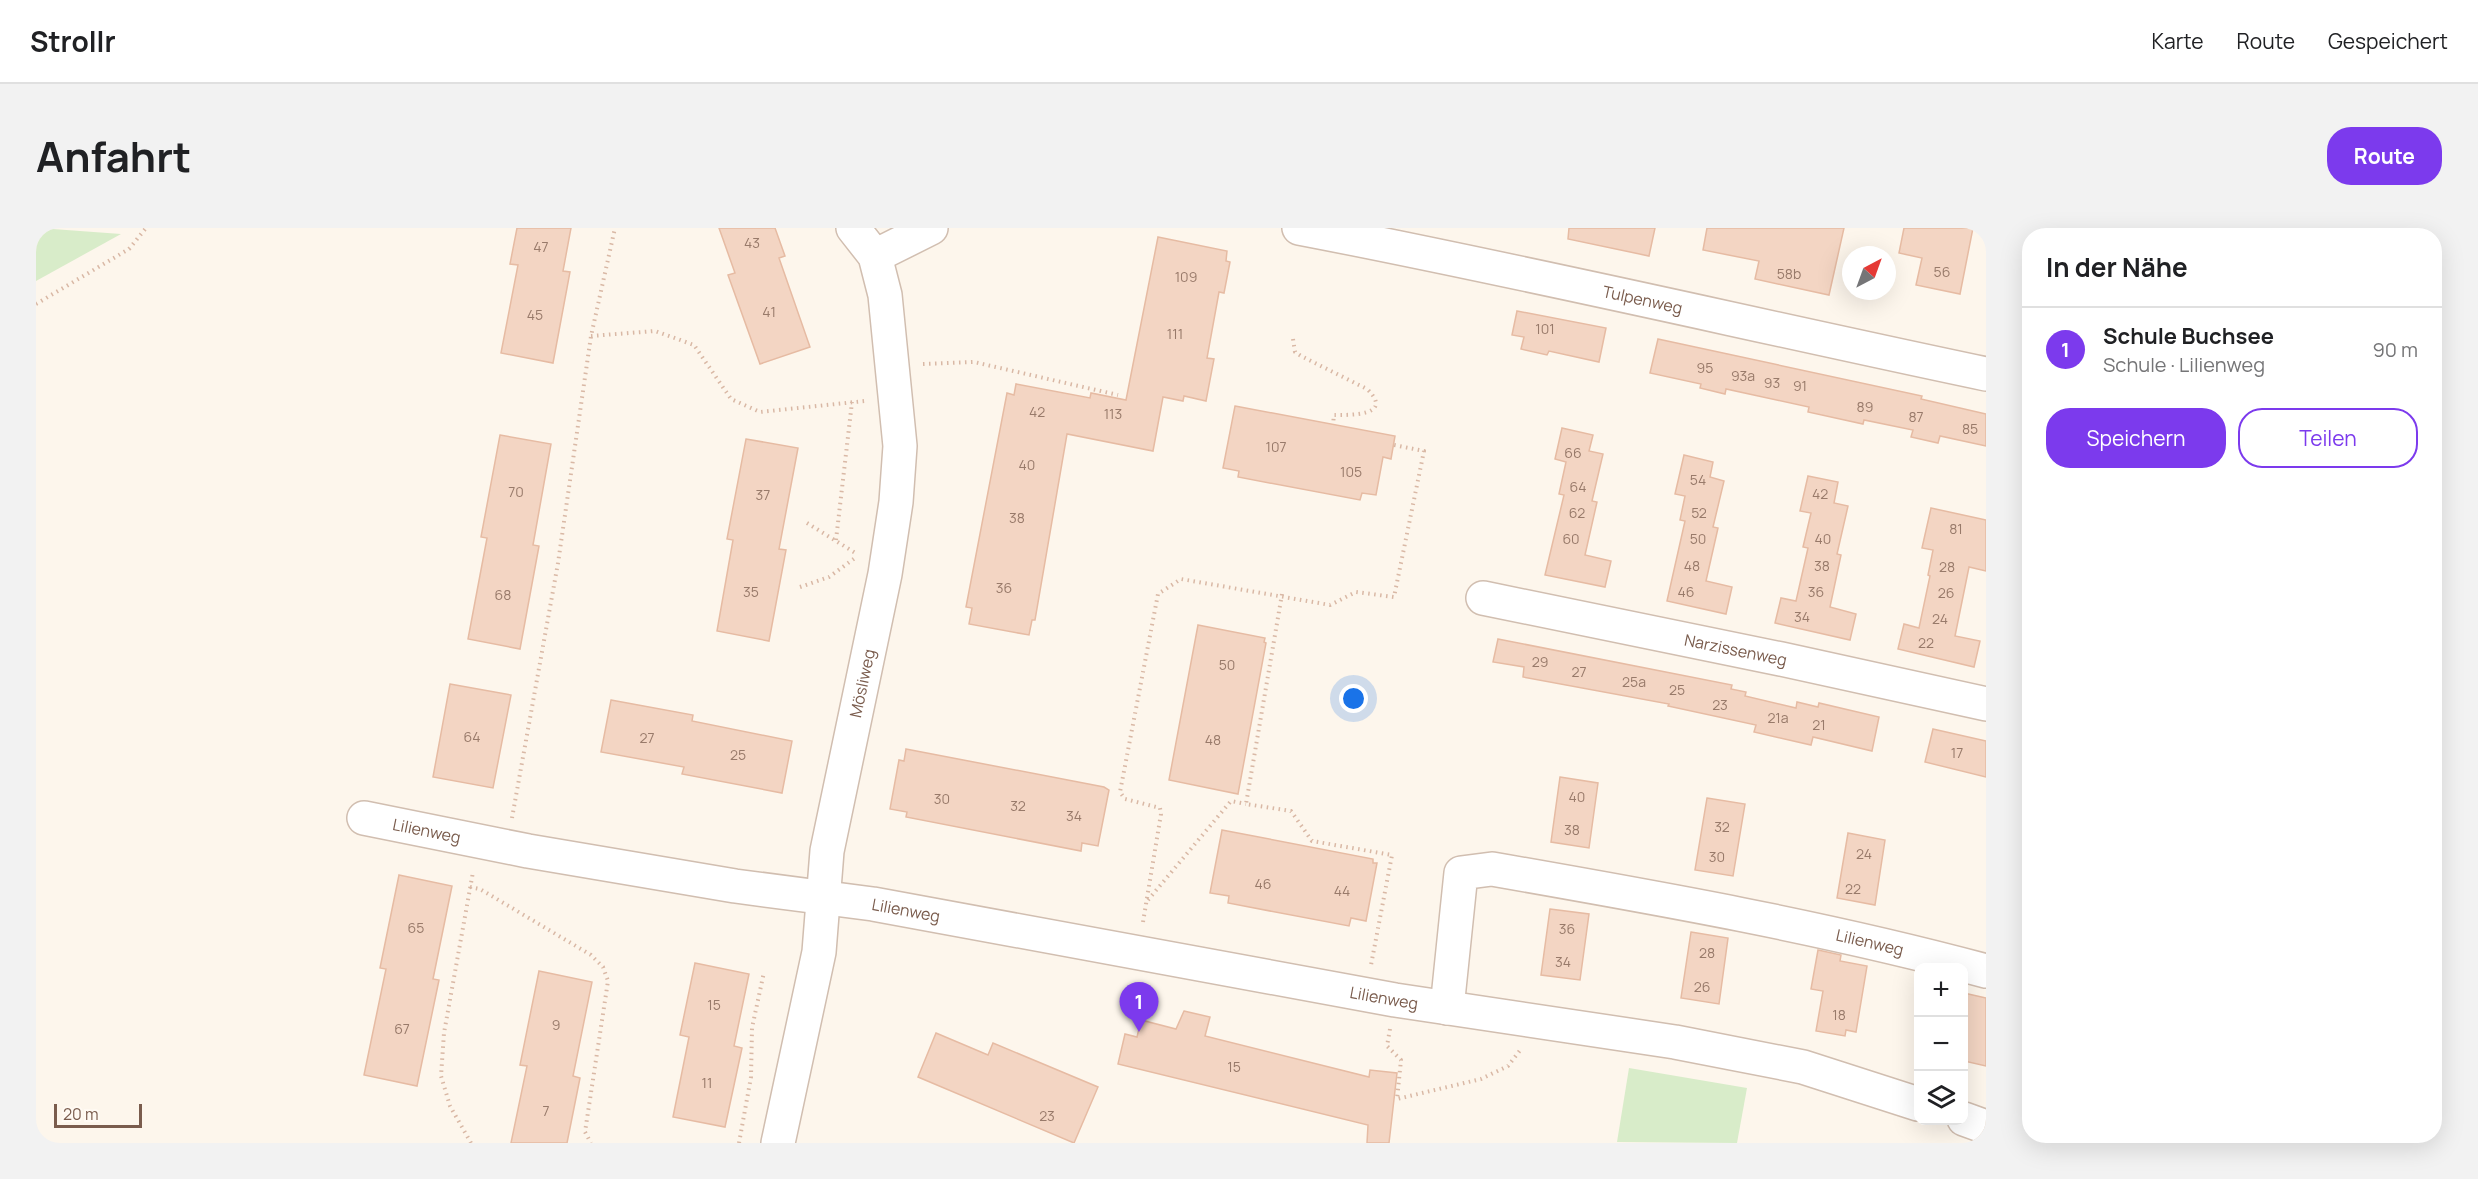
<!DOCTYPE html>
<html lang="de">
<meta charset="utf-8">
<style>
:root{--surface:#fff;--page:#f2f2f2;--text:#202124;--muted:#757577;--line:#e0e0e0;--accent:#7c3aed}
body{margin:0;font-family:Manrope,sans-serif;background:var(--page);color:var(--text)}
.controls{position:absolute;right:18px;bottom:18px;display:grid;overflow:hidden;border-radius:12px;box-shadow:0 6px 24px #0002}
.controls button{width:54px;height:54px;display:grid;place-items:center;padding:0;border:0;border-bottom:2px solid var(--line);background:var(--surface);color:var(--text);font:30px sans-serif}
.compass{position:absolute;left:1806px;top:18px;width:54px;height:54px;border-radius:50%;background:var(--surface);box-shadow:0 6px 24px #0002;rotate:41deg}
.scale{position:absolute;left:18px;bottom:15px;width:88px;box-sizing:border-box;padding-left:6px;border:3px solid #7a5c4d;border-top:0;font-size:16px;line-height:21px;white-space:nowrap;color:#7a5c4d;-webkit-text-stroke:4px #fffaf3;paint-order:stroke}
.you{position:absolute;left:1318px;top:471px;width:21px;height:21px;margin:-15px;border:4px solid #fff;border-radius:50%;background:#1a73e8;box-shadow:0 0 0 9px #1a73e833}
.badge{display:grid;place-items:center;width:39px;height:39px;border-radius:50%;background:var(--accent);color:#fff;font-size:20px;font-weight:700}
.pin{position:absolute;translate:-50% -50px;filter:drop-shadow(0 2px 3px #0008)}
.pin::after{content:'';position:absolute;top:32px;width:21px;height:18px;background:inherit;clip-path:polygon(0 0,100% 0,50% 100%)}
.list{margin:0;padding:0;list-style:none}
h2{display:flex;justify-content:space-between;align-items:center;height:78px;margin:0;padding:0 24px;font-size:26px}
h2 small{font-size:20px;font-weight:400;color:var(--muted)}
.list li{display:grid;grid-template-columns:39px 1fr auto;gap:18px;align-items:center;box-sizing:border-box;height:84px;padding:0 24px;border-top:2px solid var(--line)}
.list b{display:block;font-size:22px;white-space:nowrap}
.list p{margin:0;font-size:20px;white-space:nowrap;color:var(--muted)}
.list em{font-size:20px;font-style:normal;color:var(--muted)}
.actions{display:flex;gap:12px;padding:18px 24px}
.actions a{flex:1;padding:14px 0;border:2px solid var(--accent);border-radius:24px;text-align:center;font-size:21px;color:var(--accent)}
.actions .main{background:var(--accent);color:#fff}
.icon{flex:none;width:33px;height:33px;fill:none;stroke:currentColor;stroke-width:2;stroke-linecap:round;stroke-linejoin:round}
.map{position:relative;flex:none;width:1950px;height:915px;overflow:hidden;border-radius:24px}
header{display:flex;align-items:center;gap:36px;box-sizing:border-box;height:84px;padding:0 30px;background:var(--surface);border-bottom:2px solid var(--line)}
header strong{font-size:28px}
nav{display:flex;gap:33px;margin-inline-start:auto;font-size:21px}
.intro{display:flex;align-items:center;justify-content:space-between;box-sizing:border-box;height:144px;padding:0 36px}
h1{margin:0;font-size:42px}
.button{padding:15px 27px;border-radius:24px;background:var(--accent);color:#fff;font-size:21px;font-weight:700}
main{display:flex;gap:36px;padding:0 36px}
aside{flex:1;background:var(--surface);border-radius:24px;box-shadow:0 6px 24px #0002}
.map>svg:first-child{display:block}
</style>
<header>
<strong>Strollr</strong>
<nav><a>Karte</a><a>Route</a><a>Gespeichert</a></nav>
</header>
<div class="intro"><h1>Anfahrt</h1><a class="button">Route</a></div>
<main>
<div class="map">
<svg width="1950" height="915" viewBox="0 0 1950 915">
<rect width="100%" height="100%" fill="#fdf6ec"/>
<!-- green -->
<g fill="#d8ecc9">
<polygon points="0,0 3,0 85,6 0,53"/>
<polygon points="1593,840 1711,860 1701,915 1581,914"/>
</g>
<!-- building -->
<g fill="#f3d5c3" stroke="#e6bba3" stroke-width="1.5">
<polygon points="481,0 535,0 527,43 534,44 517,135 465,125 482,37 474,36"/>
<polygon points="683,0 739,0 749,28 743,30 774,119 724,136 692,47 699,45"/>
<polygon points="1533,0 1619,0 1613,28 1532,11"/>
<polygon points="1671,0 1808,0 1793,67 1719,51 1723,33 1667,22"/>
<polygon points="1868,0 1937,0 1924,66 1880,57 1886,30 1863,25"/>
<polygon points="1122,9 1191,23 1190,33 1194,34 1188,65 1183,64 1171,130 1178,131 1170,173 1148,168 1147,173 1127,169 1117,223 1031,206 999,392 996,392 993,407 933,396 936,380 930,379 971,165 978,167 980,156 1054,170 1055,165 1090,172"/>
<polygon points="1481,83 1570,100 1563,134 1513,123 1511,127 1485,121 1488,109 1476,107"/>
<polygon points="1622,111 1886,168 1885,171 1950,186 1950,218 1904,208 1902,215 1875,209 1877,202 1828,192 1827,196 1772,184 1773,179 1690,161 1689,166 1664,160 1665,156 1614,145"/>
<polygon points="1199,178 1359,208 1355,231 1347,229 1340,267 1326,265 1324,272 1202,249 1203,243 1187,240"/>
<polygon points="1526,200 1557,207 1553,223 1567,226 1556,273 1561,274 1549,327 1575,333 1569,359 1509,347 1528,267 1523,266 1530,234 1519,231"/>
<polygon points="464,207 515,216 497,317 503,318 484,421 432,411 451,310 445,309"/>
<polygon points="710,211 762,220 743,321 750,322 733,413 681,403 697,312 691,311"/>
<polygon points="1648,227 1677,234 1674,249 1688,253 1677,299 1682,300 1670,353 1696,359 1690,386 1631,373 1649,293 1644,292 1649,268 1639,266"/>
<polygon points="1772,248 1802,254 1798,275 1812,278 1801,326 1805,327 1794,379 1820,386 1814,412 1739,395 1745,370 1760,373 1772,320 1767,319 1775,285 1764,283"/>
<polygon points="1895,280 1950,292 1950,343 1933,339 1919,408 1944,413 1938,439 1862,421 1868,396 1883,400 1894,348 1892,347 1897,322 1886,320"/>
<polygon points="1162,397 1229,410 1228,414 1230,415 1202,566 1133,552"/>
<polygon points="1462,411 1696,457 1695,461 1710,464 1709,468 1760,480 1761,474 1782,479 1783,475 1843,489 1836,523 1777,509 1775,517 1718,504 1720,497 1632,478 1633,476 1487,449 1488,439 1457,434"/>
<polygon points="414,456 475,467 457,560 397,549"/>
<polygon points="575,472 657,487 656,493 756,513 746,565 646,546 648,539 565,524"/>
<polygon points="1897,501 1950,513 1950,549 1889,534"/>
<polygon points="870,521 1068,559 1073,562 1062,618 1046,615 1045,623 870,589 871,584 854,581 863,532 868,533"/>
<polygon points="1524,549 1562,555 1553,620 1515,614"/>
<polygon points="1671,570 1709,576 1697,648 1659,642"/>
<polygon points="1186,602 1337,631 1337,635 1341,635 1330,693 1315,690 1313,698 1192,675 1193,668 1174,665"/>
<polygon points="1812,605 1849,612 1839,677 1801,670"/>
<polygon points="363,647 416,658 397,751 403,752 381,858 328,847 350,741 344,740"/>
<polygon points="1514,681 1553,686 1544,752 1505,747"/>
<polygon points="1655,704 1692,710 1683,776 1645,770"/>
<polygon points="1782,722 1805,727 1804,733 1831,738 1820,804 1810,802 1809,808 1780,803 1787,763 1775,761"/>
<polygon points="659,735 713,746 698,818 706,820 689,899 637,889 653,809 644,807"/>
<polygon points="503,743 556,754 537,848 544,850 531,915 475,915 491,838 484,837"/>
<polygon points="1928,765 1950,770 1950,838 1928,833"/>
<polygon points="1148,783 1174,789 1169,808 1333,849 1334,842 1361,845 1353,915 1331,915 1332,897 1082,836 1089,806 1101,809 1105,792 1140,801"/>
<polygon points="900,805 952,827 957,815 1062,859 1038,915 882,849"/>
</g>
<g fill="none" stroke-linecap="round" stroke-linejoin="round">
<defs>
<g id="minor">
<path id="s1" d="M1263,0C1493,44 1721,98 1950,146"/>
<polyline points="839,28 895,0"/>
<path id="s2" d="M1447,370L1745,431L1950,476"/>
<path id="s3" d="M328,590L492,623L699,658L837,676L1359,772L1639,814L1767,839L1882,876"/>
<path id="s4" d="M1411,780L1425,645L1456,641C1622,670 1787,699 1950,743"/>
<polyline points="1928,891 1950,899"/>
<path id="s5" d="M742,915L783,724L791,623L849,346L860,274L864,218L849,67L839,28L817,0"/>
</g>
</defs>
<!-- minor casing -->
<use href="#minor" stroke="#d1beb0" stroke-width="36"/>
<!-- path -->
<g stroke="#d9b8a5" stroke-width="4" stroke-dasharray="1.5 4.5" stroke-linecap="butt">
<polyline points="0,76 93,21 110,0"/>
<polyline points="555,108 619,103 658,117 695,171 724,184 829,173"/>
<path d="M1257,111L1259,124L1265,128L1331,161C1359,188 1314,187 1298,187L1297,196"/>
<polyline points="887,136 938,134 1082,167"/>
<polyline points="771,295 821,326"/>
<polyline points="800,312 816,174"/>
<polyline points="764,359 793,349 819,330"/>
<polyline points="1246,366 1210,576 1255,583 1276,613 1356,627 1335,737"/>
<polyline points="476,590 522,335 555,108 579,0"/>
<polyline points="434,659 444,661 555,727 567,739 572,753 549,904 555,915"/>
<polyline points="1112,672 1195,573 1210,576"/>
<polyline points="1107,694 1125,586 1124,580 1089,571 1084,564 1122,366 1145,351 1294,377 1320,364 1358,369 1388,223 1358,217"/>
<polyline points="1354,801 1351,818 1365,832 1361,871 1445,851 1472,838 1485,821"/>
<polyline points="435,915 414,878 405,848 408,805 437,644"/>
<polyline points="703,915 715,849 716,800 728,744"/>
</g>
<!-- minor -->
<use href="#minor" stroke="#fff" stroke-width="33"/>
</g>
<g text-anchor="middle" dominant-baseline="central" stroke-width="5" stroke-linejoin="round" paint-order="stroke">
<!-- number labels -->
<g font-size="14" fill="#987a6a">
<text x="716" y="14">43</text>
<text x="505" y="18">47</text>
<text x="1906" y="43">56</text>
<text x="1753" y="45">58b</text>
<text x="1150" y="48">109</text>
<text x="733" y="83">41</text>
<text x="499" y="86">45</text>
<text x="1509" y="100">101</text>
<text x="1139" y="105">111</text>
<text x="1669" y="139">95</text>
<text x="1707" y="147">93a</text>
<text x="1736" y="154">93</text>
<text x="1764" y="157">91</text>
<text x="1829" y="178">89</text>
<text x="1001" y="183">42</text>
<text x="1077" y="185">113</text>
<text x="1880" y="188">87</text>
<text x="1934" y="200">85</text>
<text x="1240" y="218">107</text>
<text x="1537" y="224">66</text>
<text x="991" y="236">40</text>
<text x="1315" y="243">105</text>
<text x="1662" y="251">54</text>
<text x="1542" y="258">64</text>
<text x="480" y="263">70</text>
<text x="1784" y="265">42</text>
<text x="727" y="266">37</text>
<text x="1541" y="284">62</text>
<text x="1663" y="284">52</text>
<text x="981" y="289">38</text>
<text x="1920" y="300">81</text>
<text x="1535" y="310">60</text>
<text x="1662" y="310">50</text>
<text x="1787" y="310">40</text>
<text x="1656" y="337">48</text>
<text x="1786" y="337">38</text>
<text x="1911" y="338">28</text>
<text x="968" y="359">36</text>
<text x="715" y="363">35</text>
<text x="1650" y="363">46</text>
<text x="1780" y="363">36</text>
<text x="1910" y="364">26</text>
<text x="467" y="366">68</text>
<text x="1766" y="388">34</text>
<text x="1904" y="390">24</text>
<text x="1890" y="414">22</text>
<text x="1504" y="433">29</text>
<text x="1191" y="436">50</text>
<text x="1543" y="443">27</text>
<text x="1598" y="453">25a</text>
<text x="1641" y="461">25</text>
<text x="1684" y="476">23</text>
<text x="1742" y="489">21a</text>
<text x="1783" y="496">21</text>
<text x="436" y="508">64</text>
<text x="611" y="509">27</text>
<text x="1177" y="511">48</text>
<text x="1921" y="524">17</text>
<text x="702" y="526">25</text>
<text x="1541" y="568">40</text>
<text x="906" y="570">30</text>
<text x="982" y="577">32</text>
<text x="1038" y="587">34</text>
<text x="1686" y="598">32</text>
<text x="1536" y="601">38</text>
<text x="1828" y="625">24</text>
<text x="1681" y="628">30</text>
<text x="1227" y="655">46</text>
<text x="1817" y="660">22</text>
<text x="1306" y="662">44</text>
<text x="380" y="699">65</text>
<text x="1531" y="700">36</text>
<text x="1671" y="724">28</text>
<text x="1527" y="733">34</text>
<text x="1666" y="758">26</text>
<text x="678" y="776">15</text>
<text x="1803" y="786">18</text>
<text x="520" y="796">9</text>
<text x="366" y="800">67</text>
<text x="1198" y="838">15</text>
<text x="671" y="854">11</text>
<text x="510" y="882">7</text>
<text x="1011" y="887">23</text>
</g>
<!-- street labels -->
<g font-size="16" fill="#7a5c4d" stroke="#fffaf3">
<text stroke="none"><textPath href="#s1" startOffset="351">Tulpenweg</textPath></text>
<text stroke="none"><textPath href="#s2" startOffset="258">Narzissenweg</textPath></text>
<text stroke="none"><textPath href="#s5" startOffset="468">Mösliweg</textPath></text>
<text stroke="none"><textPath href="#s3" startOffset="64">Lilienweg</textPath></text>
<text stroke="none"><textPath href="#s3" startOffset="550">Lilienweg</textPath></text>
<text stroke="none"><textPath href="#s4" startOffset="552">Lilienweg</textPath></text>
<text stroke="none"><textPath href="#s3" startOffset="1036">Lilienweg</textPath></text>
</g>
</g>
</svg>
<div class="controls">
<button>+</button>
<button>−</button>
<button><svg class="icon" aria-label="layers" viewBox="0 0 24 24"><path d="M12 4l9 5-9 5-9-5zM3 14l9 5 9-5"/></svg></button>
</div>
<svg class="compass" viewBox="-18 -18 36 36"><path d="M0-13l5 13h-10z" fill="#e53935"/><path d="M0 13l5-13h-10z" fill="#757577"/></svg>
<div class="scale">20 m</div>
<div class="you"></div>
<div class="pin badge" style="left:1103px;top:804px">1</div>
</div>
<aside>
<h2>In der Nähe<small></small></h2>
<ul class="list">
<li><span class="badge">1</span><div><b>Schule Buchsee</b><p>Schule · Lilienweg</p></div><em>90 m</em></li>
</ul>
<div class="actions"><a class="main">Speichern</a><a>Teilen</a></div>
</aside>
</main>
